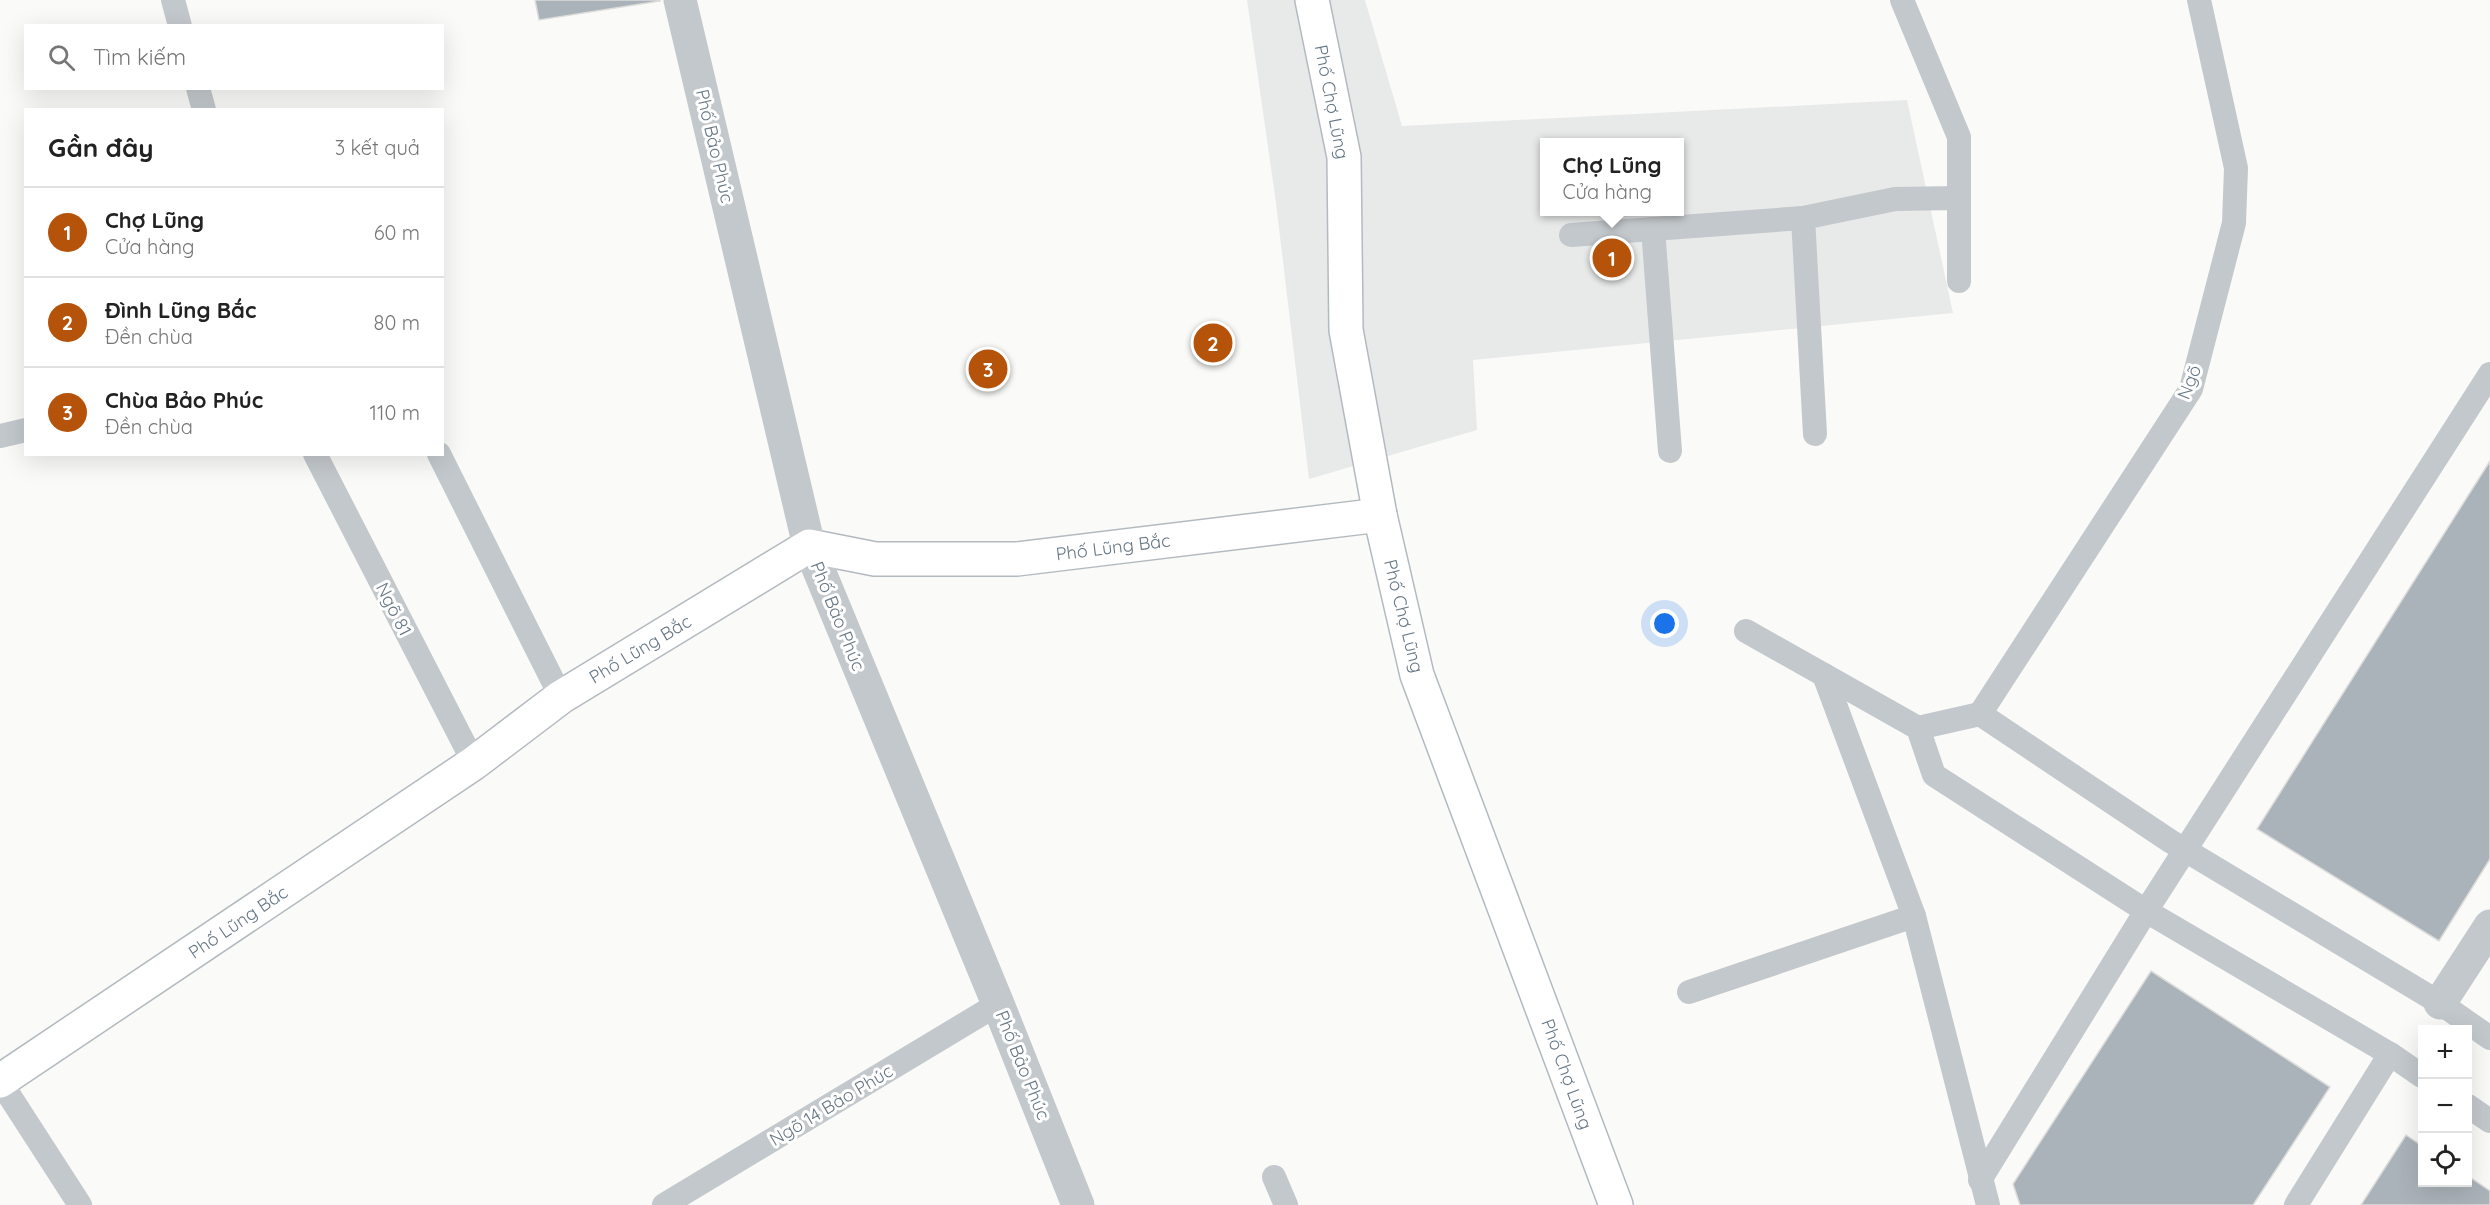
<!DOCTYPE html>
<html lang="vi">
<meta charset="utf-8">
<style>
:root{--surface:#fff;--page:#f6f6f6;--text:#222;--muted:#767676;--line:#e0e0e0;--accent:#b45309}
body{margin:0;font-family:Quicksand,sans-serif;background:var(--page);color:var(--text)}
.controls{position:absolute;right:18px;bottom:18px;display:grid;overflow:hidden;border-radius:0px;box-shadow:0 6px 24px #0002}
.controls button{width:54px;height:54px;display:grid;place-items:center;padding:0;border:0;border-bottom:2px solid var(--line);background:var(--surface);color:var(--text);font:30px sans-serif}
.you{position:absolute;left:1665px;top:624px;width:21px;height:21px;margin:-15px;border:4px solid #fff;border-radius:50%;background:#1a73e8;box-shadow:0 0 0 9px #1a73e833}
.badge{display:grid;place-items:center;width:39px;height:39px;border-radius:50%;background:var(--accent);color:#fff;font-size:20px;font-weight:700}
.pin{position:absolute;translate:-50% -50%;border:3px solid #fff;box-shadow:0 2px 6px #0006}
.popup{position:absolute;left:1540px;top:138px;width:144px;height:78px;box-sizing:border-box;display:grid;place-content:center;border-radius:0px;background:var(--surface);filter:drop-shadow(0 2px 4px #0005);font-size:20px;white-space:nowrap;color:var(--muted)}
.popup b{font-size:22px;color:var(--text)}
.popup::after{content:'';position:absolute;left:50%;top:100%;margin-left:-12px;border:12px solid transparent;border-top-color:var(--surface)}
.list{margin:0;padding:0;list-style:none}
h2{display:flex;justify-content:space-between;align-items:center;height:78px;margin:0;padding:0 24px;font-size:26px}
h2 small{font-size:20px;font-weight:400;color:var(--muted)}
.list li{display:grid;grid-template-columns:39px 1fr auto;gap:18px;align-items:center;box-sizing:border-box;height:90px;padding:0 24px;border-top:2px solid var(--line)}
.list b{display:block;font-size:22px;white-space:nowrap}
.list p{margin:0;font-size:20px;white-space:nowrap;color:var(--muted)}
.list em{font-size:20px;font-style:normal;color:var(--muted)}
.icon{flex:none;width:33px;height:33px;fill:none;stroke:currentColor;stroke-width:2;stroke-linecap:round;stroke-linejoin:round}
.map{position:relative;flex:none;width:2490px;height:1205px;overflow:hidden}
.search{position:absolute;background:var(--surface);box-shadow:0 6px 24px #0002;left:24px;top:24px;width:420px;height:66px;display:flex;align-items:center;gap:15px;box-sizing:border-box;padding:0 21px;border-radius:0px;color:var(--muted);font-size:22px}
.panel{position:absolute;background:var(--surface);box-shadow:0 6px 24px #0002;left:24px;top:108px;width:420px;height:348px;border-radius:0px}
.map>svg:first-child{display:block}
</style>
<div class="map">
<svg width="2490" height="1205" viewBox="0 0 2490 1205">
<rect width="100%" height="100%" fill="#fafaf8"/>
<!-- built -->
<path fill="#e8e9e9" fill-rule="evenodd" d="M1247,0H1365L1402,126L1907,100L1953,313L1473,360L1477,430L1309,479L1276,203ZM1544,142H1680V212H1544Z"/>
<!-- building -->
<g fill="#aab3b9" stroke="#dcdcda" stroke-width="1.5">
<polygon points="535,0 659,0 660,1 539,20"/>
<polygon points="2490,461 2490,859 2439,941 2257,829"/>
<polygon points="2151,971 2330,1087 2253,1205 2020,1205 2013,1184"/>
<polygon points="2406,1135 2422,1146 2422,1182 2468,1182 2468,1176 2490,1191 2490,1205 2361,1205"/>
</g>
<g fill="none" stroke-linecap="round" stroke-linejoin="round">
<defs>
<g id="secondary">
<polyline points="1312,0 1344,157 1346,330 1380,515 1417,675 1616,1205"/>
<polyline points="0,1081 474,763 561,697 809,546 875,559 1017,559 1380,515"/>
</g>
</defs>
<!-- secondary casing -->
<use href="#secondary" stroke="#b3babf" stroke-width="36"/>
<!-- lane -->
<g stroke="#c3c8cc" stroke-width="24">
<polyline points="173,0 180,26"/>
<polyline points="1902,0 1959,137 1959,281"/>
<polyline points="198,88 204,110"/>
<polyline points="1803,218 1815,434"/>
<polyline points="1653,229 1670,451"/>
<polyline points="1571,235 1803,218 1895,199 1958,198"/>
<polyline points="0,436 26,430"/>
<polyline points="315,454 474,763"/>
<polyline points="439,454 561,697"/>
<polyline points="1746,631 1918,728 1934,775 2146,911 2390,1054 2422,1076"/>
<polyline points="1824,675 1914,916 1988,1205"/>
<polyline points="1980,714 2191,389 2234,223 2236,168 2199,0"/>
<polyline points="1918,728 1980,714 2170,841 2440,1003 2490,1038"/>
<polyline points="1689,992 1914,916"/>
<polyline points="0,1081 80,1205"/>
<polyline points="2468,1106 2490,1121"/>
<polyline points="1274,1177 1286,1205"/>
<polyline points="1980,1180 2146,911 2490,374"/>
<polyline points="664,1205 998,1004"/>
<polyline points="2296,1205 2390,1054"/>
</g>
<!-- street -->
<g stroke="#c3c8cc" stroke-width="33">
<polyline points="680,0 809,546 998,1004 1078,1205"/>
<polyline points="2440,1003 2490,926"/>
</g>
<!-- secondary -->
<use href="#secondary" stroke="#fff" stroke-width="33"/>
</g>
<g text-anchor="middle" dominant-baseline="central" stroke-width="6" stroke-linejoin="round" paint-order="stroke">
<!-- street labels -->
<g font-size="18" fill="#657683" stroke="#fff">
<text transform="translate(1332 102) rotate(79)">Phố Chợ Lũng</text>
<text transform="translate(715 146) rotate(77)">Phố Bảo Phúc</text>
<text transform="translate(2189 382) rotate(-68)">Ngõ</text>
<text transform="translate(1113 547) rotate(-7)">Phố Lũng Bắc</text>
<text transform="translate(394 609) rotate(63)">Ngõ 81</text>
<text transform="translate(838 616) rotate(68)">Phố Bảo Phúc</text>
<text transform="translate(1404 616) rotate(76)">Phố Chợ Lũng</text>
<text transform="translate(640 649) rotate(-31)">Phố Lũng Bắc</text>
<text transform="translate(238 922) rotate(-34)">Phố Lũng Bắc</text>
<text transform="translate(1023 1065) rotate(68)">Phố Bảo Phúc</text>
<text transform="translate(1567 1074) rotate(70)">Phố Chợ Lũng</text>
<text transform="translate(831 1105) rotate(-31)">Ngõ 14 Bảo Phúc</text>
</g>
</g>
</svg>
<div class="controls">
<button>+</button>
<button>−</button>
<button><svg class="icon" aria-label="locate" viewBox="0 0 24 24"><circle cx="12" cy="12" r="6"/><path d="M12 2v4M12 18v4M2 12h4M18 12h4"/></svg></button>
</div>
<div class="you"></div>
<div class="pin badge" style="left:1612px;top:258px">1</div>
<div class="popup"><b>Chợ Lũng</b>Cửa hàng</div>
<div class="pin badge" style="left:1213px;top:343px">2</div>
<div class="pin badge" style="left:988px;top:369px">3</div>
<div class="search"><svg class="icon" aria-label="search" viewBox="0 0 24 24"><circle cx="10" cy="10" r="6"/><path d="M15 15l6 6"/></svg>Tìm kiếm</div>
<section class="panel">
<h2>Gần đây<small>3 kết quả</small></h2>
<ul class="list">
<li><span class="badge">1</span><div><b>Chợ Lũng</b><p>Cửa hàng</p></div><em>60 m</em></li>
<li><span class="badge">2</span><div><b>Đình Lũng Bắc</b><p>Đền chùa</p></div><em>80 m</em></li>
<li><span class="badge">3</span><div><b>Chùa Bảo Phúc</b><p>Đền chùa</p></div><em>110 m</em></li>
</ul>
</section>
</div>
